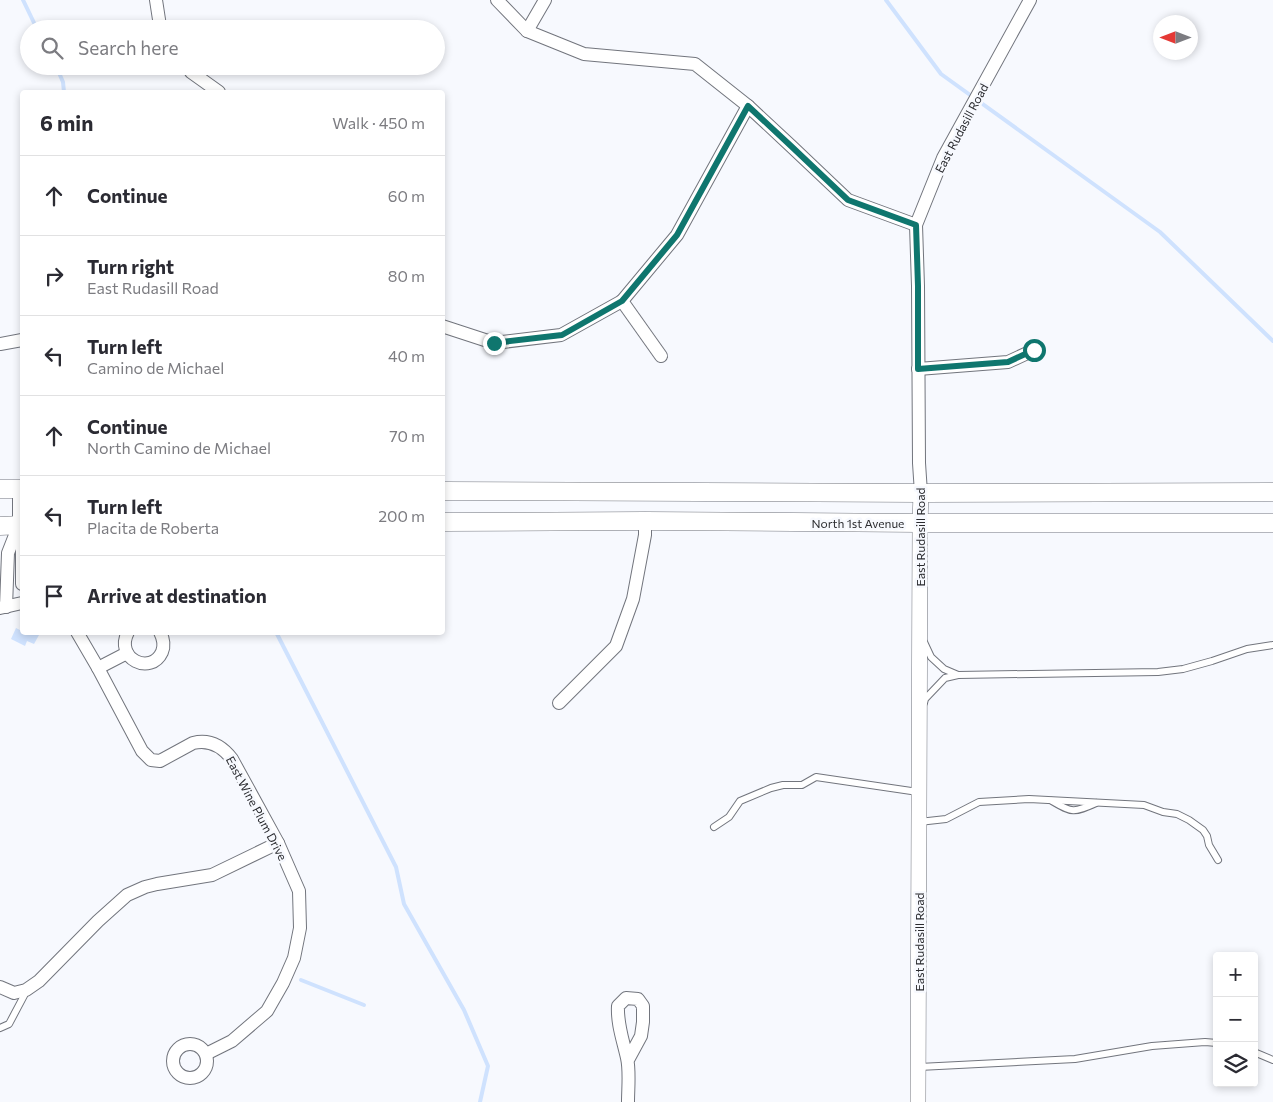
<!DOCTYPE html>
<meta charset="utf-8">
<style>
:root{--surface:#fff;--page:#f7f7f7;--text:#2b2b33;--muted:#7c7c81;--line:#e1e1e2}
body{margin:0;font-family:Commissioner,sans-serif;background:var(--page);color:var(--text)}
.controls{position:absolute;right:15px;bottom:15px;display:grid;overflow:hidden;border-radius:5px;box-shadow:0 2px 8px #0003}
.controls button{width:45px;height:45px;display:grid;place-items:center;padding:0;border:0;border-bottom:1px solid var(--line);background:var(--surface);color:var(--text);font:25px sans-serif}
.compass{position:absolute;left:1153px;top:15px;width:45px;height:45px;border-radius:50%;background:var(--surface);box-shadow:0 2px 8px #0003;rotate:270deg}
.stop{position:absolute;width:15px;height:15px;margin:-11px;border:4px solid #0f766e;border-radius:50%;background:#fff}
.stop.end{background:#0f766e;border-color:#fff;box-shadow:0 1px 5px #0008}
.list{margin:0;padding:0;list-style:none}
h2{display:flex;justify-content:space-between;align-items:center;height:65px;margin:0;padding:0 20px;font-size:21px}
h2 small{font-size:16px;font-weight:400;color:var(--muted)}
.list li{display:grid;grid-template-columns:32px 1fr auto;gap:15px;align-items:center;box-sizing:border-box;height:80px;padding:0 20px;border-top:1px solid var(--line)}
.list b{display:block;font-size:19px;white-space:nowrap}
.list p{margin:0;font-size:16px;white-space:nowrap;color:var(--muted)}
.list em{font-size:16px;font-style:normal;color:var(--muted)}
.icon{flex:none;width:28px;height:28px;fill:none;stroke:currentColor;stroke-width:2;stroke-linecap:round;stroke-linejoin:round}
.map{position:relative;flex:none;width:1273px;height:1102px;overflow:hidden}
.search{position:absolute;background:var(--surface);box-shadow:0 2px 8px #0003;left:20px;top:20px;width:425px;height:55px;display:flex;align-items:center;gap:12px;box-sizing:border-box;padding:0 18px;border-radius:28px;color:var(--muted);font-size:19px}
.panel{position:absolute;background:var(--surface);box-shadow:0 2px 8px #0003;left:20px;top:90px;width:425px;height:545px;border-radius:5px}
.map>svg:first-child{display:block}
</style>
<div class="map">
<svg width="1273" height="1102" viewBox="0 0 1273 1102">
<rect width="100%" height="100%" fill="#f7f9fe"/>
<!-- water -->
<polygon fill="#cfe2fe" points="16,628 22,631 22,632 33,633 39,635 34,644 27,641 25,646 11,639"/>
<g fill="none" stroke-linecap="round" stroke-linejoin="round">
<!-- stream -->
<g stroke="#cfe2fe" stroke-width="4">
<polyline points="23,0 37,29"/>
<polyline points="886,0 941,74 1160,232 1273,341"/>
<polyline points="56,66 63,82 64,92"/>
<polyline points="276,632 396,867 404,904 464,1010 488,1066 480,1102"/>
<polyline points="301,980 364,1005"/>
</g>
<defs>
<g id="service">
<polyline points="924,642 931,657 944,669 958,675 1158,672 1183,669 1212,661 1247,649 1273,645"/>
<polyline points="924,703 925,699 945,678 958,675"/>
<path d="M1052,801C1072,813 1074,813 1096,803"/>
<polyline points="919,822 946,819 979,802 1029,799 1144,805 1163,812 1177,814 1189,820 1203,830 1207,836 1209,845 1218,860"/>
<polyline points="714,827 729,817 740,801 771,788 783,785 802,785 816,777 918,792"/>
<polyline points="0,1028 9,1024 27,990"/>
<polyline points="1254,1052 1273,1060"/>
<polyline points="919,1067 1075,1059 1152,1046 1205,1042 1217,1043"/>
</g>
<g id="minor">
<polyline points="156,0 160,26 162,29"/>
<polyline points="497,0 527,31 584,54 695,64 748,106 791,146 848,200 916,225"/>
<polyline points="527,31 545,0"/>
<polyline points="187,66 191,72 219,92"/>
<polyline points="622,301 661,356"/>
<polyline points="442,326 494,343 561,335 622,301 677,235 748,106"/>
<polyline points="0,344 22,340"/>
<polyline points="918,369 1008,362 1034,350"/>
<polyline points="921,493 919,463 918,286 916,225 943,158 1030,0"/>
<polyline points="19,525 19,489"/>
<polyline points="6,607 8,553 19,525 22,546 22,584"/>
<polyline points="0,608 22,603"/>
<path d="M77,632L98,668L142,751L151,760L160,761L193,743C209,739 222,746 232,759L278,843L299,891L300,928L294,958L283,983L267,1011L232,1041L206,1054"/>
<path d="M128,632C114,659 151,676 162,652C165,645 163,638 160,632"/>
<polyline points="98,668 127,653"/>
<polyline points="559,703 616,646 633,599 645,535 645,521"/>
<polyline points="0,987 14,993 26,990 39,981 98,921 127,895 145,887 157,884 212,875 278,843"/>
<circle cx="190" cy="1061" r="17"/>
<path d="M628,1060L641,1036L643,1022V1006L638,999L626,998L618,1006C617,1024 623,1040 627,1058C630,1071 628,1088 628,1102"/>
</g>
<polyline id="tertiary" points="918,1102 920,523 921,493"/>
<g id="secondary">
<polyline points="0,489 22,489"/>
<polyline points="442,491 921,493 1273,492"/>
<polyline points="442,522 645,521 920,523 1273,523"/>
<polyline points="0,526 22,525"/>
</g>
</defs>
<!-- service casing -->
<use href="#service" stroke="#72757d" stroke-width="8"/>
<!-- minor casing -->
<use href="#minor" stroke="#72757d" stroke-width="14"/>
<!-- tertiary casing -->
<use href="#tertiary" stroke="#72757d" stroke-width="16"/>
<!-- secondary casing -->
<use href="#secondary" stroke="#72757d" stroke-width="19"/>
<!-- service -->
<use href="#service" stroke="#fff" stroke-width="6"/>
<!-- minor -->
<use href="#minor" stroke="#fff" stroke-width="12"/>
<!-- tertiary -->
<use href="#tertiary" stroke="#fff" stroke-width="15"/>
<!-- secondary -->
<use href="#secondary" stroke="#fff" stroke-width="18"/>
</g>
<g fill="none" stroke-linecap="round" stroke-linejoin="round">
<!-- route -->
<polyline stroke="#0f766e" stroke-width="6" points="494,343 562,335 622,301 677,235 748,106 791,146 848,200 916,225 918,286 918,369 1008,362 1034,350"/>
</g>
<g text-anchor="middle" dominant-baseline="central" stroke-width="5" stroke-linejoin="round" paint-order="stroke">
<!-- street labels -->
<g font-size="12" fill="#2a2b2f" stroke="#f7f9fe">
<text transform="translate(961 128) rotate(-62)">East Rudasill Road</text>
<text x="858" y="523">North 1st Avenue</text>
<text transform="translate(920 537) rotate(-90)">East Rudasill Road</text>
<text transform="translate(257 808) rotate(62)">East Wine Plum Drive</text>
<text transform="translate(919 942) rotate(-90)">East Rudasill Road</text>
</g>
</g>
</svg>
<div class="controls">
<button>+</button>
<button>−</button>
<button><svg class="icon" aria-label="layers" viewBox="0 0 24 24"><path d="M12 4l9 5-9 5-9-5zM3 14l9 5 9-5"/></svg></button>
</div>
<svg class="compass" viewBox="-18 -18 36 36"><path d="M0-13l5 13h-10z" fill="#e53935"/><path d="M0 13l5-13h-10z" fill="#7c7c81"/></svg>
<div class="stop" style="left:1034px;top:350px"></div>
<div class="stop end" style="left:494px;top:343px"></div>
<div class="search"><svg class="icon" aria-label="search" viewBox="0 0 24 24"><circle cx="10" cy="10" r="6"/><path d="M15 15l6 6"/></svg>Search here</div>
<section class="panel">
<h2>6 min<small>Walk · 450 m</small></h2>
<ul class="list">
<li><svg class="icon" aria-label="ahead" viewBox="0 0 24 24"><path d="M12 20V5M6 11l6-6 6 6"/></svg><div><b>Continue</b></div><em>60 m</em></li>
<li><svg class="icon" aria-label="right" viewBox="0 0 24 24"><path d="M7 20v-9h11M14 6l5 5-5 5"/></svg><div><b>Turn right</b><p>East Rudasill Road</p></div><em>80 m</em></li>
<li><svg class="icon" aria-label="left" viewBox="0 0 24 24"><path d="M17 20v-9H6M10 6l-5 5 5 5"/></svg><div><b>Turn left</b><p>Camino de Michael</p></div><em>40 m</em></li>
<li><svg class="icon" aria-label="ahead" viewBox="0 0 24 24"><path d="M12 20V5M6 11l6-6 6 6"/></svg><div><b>Continue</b><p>North Camino de Michael</p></div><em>70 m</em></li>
<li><svg class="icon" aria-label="left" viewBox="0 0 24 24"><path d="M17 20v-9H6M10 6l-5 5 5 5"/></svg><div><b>Turn left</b><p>Placita de Roberta</p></div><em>200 m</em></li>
<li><svg class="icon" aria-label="arrive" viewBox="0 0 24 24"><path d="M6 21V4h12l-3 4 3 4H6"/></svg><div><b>Arrive at destination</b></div></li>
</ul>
</section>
</div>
